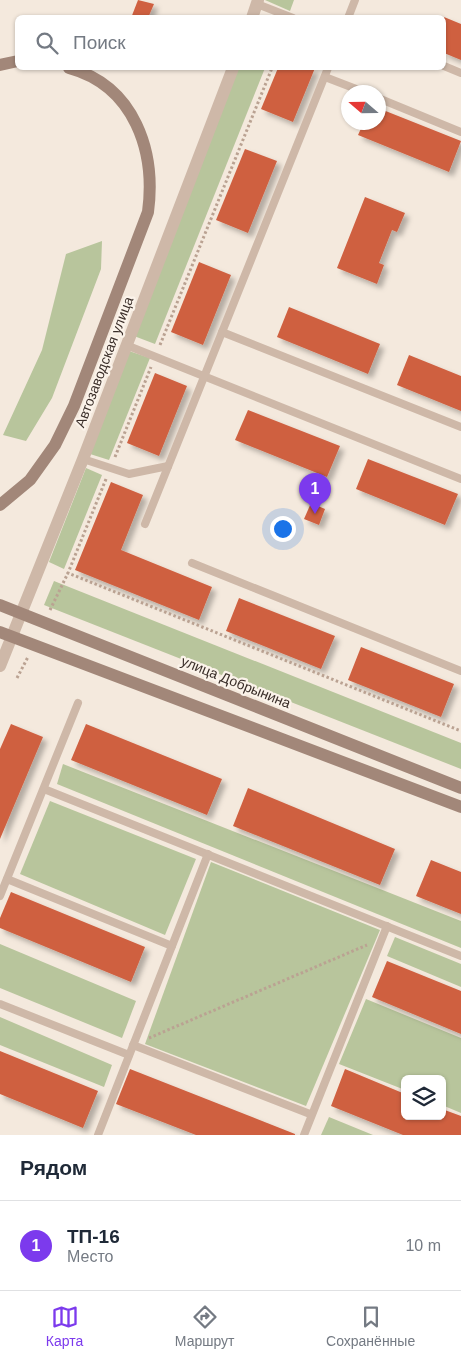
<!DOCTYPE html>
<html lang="ru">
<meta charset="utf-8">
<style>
:root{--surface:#fff;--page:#f6f6f7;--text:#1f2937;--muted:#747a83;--line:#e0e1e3;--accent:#7c3aed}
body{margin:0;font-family:Arial,sans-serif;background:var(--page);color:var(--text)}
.controls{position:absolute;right:15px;bottom:15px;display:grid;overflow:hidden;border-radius:8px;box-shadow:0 1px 4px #0004}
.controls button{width:45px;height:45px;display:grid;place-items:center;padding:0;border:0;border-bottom:1px solid var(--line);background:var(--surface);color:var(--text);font:25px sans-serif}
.compass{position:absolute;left:341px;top:85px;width:45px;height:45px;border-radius:50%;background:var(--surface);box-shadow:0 1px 4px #0004;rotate:290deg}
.you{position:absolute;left:282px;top:528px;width:18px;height:18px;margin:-12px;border:4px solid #fff;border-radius:50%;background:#1a73e8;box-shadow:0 0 0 8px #1a73e833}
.badge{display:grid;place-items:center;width:32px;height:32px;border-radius:50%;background:var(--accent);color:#fff;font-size:16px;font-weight:700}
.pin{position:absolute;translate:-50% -41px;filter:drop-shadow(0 1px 2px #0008)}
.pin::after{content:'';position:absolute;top:26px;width:18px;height:15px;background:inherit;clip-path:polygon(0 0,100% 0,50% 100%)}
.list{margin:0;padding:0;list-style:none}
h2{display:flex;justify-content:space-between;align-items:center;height:65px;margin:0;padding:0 20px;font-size:21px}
h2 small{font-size:16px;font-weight:400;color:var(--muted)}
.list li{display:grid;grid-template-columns:32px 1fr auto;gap:15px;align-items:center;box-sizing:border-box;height:90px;padding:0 20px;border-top:1px solid var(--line)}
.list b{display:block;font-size:19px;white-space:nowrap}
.list p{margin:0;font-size:16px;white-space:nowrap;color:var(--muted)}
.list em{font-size:16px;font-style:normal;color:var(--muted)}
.icon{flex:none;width:28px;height:28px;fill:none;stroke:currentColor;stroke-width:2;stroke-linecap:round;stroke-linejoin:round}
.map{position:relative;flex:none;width:461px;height:1135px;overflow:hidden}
.search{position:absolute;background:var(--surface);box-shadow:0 1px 4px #0004;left:15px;right:15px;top:15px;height:55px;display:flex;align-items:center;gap:12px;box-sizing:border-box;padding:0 18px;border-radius:8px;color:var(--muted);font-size:19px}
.sheet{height:155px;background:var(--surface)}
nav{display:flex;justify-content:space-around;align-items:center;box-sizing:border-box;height:70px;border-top:1px solid var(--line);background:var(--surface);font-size:14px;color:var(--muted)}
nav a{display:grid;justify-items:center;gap:2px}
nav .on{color:var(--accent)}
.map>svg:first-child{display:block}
</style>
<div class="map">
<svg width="461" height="1135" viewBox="0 0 461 1135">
<defs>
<filter id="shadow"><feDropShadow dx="4.5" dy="4.5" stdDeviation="2.5" flood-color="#0004"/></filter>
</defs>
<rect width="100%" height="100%" fill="#f4e9dd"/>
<!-- green -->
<g fill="#b8c59c">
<polygon points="265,0 294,0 290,11"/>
<polygon points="238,68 265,68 155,344 134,336"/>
<polygon points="102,241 101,269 52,398 26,441 3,435 42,350 66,254"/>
<polygon points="129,351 150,358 109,460 90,454"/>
<polygon points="86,468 102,475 64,569 49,562"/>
<polygon points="54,581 461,743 461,769 44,605"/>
<polygon points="63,764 461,921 461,948 57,784"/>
<polygon points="50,801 196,859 165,935 20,874"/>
<polygon points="211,862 380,930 306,1106 145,1044"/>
<polygon points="395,937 461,964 461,987 387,956"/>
<polygon points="0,944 136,1001 122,1038 0,988"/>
<polygon points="366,999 461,1038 461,1113 442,1105 442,1079 405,1079 405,1090 339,1064"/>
<polygon points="0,1017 112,1065 104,1087 0,1045"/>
<polygon points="329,1117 373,1135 321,1135"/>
</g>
<!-- building -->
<g fill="#cf6041" filter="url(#shadow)">
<polygon points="138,0 154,4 148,18 131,18"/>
<polygon points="444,17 461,24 461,60 444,53"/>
<polygon points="278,68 315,68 293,122 261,109"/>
<polygon points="378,108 461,141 449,172 358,135 364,122 378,122"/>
<polygon points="245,149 277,161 248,233 216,220"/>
<polygon points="365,197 405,213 397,232 392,230 379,263 384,265 377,284 337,268"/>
<polygon points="199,262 231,275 203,345 171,332"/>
<polygon points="289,307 380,344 368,374 277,337"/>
<polygon points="409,355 461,376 461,411 397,385"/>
<polygon points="155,373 187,386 159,456 127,443"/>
<polygon points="248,410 340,446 327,477 235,440"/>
<polygon points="368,459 458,494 445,525 356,489"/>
<polygon points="111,482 143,495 121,550 212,587 199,620 75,570"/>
<polygon points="311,503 325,509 319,525 304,519"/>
<polygon points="239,598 335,636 321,669 226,631"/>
<polygon points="361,647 454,684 441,717 348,680"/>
<polygon points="11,724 43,737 0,839 0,749"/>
<polygon points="86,724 222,779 207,815 71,760"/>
<polygon points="248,788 395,849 380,885 233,826"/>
<polygon points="431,860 461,872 461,914 416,896"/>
<polygon points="11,892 145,947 131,982 0,928 0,918"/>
<polygon points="387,961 461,991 461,1034 372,997"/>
<polygon points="0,1051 98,1091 83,1128 0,1094"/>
<polygon points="130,1069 295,1134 295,1135 196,1135 116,1104"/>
<polygon points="345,1069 405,1094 405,1116 442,1116 442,1109 461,1116 461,1135 403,1135 331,1106"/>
</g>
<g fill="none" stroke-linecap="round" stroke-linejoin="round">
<!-- path -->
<g stroke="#baa292" stroke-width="3" stroke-dasharray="2.5 2.5" stroke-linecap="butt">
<polyline points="160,345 272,68"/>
<polyline points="115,457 151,367"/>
<polyline points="106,479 68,573 461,731"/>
<polyline points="50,610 68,573"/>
<polyline points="17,678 28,657"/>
<polyline points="149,1038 367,945"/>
</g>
<!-- service -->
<g stroke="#ceb8a8" stroke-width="8">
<polyline points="257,4 293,18"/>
<polyline points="348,18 355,0"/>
<polyline points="444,66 461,73"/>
<polyline points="325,77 364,92"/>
<polyline points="378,98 461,132"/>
<polyline points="222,332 461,427"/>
<polyline points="126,345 461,479"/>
<polyline points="83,459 129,474 168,466"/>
<polyline points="145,524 328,68"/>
<polyline points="192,563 461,671"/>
<polyline points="44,789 461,956"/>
<polyline points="7,879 172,946"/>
<polyline points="0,896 78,703"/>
<polyline points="0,1004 129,1055"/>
<polyline points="133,1045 310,1114"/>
<polyline points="98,1135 208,854"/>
<polyline points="304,1135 387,926"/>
</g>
<!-- minor -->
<g stroke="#ceb8a8" stroke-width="12">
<polyline points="252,18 258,0"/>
<polyline points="0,666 83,459 233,68"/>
</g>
<!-- secondary -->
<g stroke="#a28779" stroke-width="12">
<polyline points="0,65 18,61"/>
<path d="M0,505L30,480L55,445L74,406L148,212C156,152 135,86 69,68"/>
</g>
<!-- secondary-bridge -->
<g stroke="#a28779" stroke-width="12">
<polyline points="0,605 461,788"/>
<polyline points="0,632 461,807"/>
</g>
</g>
<g text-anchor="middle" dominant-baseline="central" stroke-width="4.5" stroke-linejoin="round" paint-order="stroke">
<!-- street labels -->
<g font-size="14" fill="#3a2e29" stroke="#fbf3ea">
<text transform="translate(104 362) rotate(-69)">Автозаводская улица</text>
<text transform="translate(236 682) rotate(22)">улица Добрынина</text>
</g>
</g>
</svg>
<div class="controls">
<button><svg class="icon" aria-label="layers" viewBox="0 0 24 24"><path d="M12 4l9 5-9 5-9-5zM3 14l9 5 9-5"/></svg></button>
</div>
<svg class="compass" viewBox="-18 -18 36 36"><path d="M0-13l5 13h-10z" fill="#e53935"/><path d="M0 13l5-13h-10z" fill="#747a83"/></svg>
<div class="you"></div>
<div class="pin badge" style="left:315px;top:514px">1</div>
<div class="search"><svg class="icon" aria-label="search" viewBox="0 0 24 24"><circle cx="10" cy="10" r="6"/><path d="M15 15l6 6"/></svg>Поиск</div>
</div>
<section class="sheet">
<h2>Рядом<small></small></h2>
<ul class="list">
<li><span class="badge">1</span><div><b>ТП-16</b><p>Место</p></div><em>10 m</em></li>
</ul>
</section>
<nav>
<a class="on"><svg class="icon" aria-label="map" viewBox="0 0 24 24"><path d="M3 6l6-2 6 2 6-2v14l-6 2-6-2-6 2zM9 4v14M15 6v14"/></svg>Карта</a>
<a><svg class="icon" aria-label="directions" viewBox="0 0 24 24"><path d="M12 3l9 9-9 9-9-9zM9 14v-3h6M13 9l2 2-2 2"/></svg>Маршрут</a>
<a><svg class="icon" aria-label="saved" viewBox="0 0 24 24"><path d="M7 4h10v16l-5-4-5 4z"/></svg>Сохранённые</a>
</nav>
